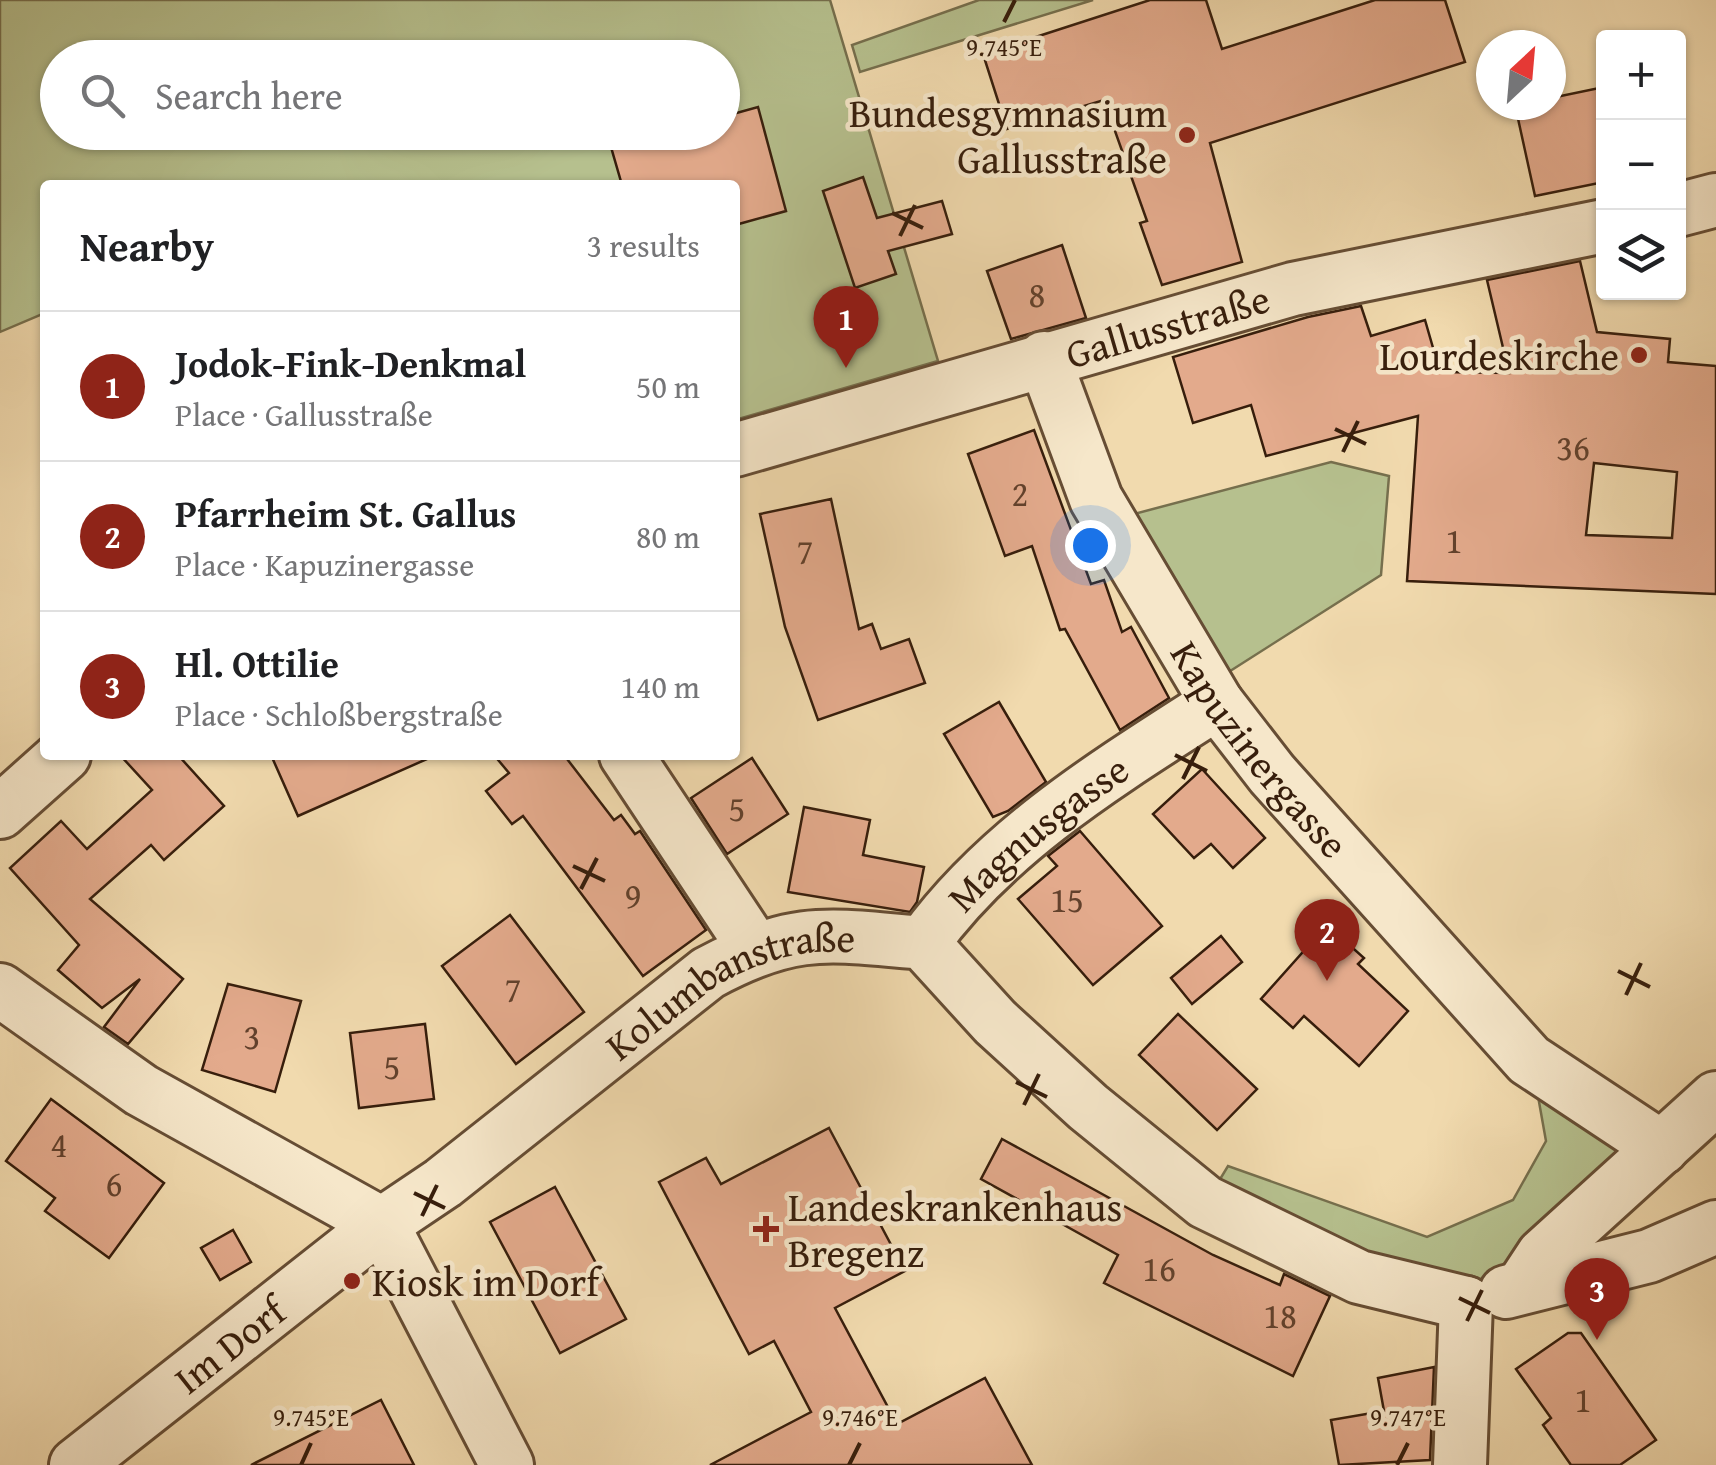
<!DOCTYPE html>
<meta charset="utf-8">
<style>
:root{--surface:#fff;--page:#f6f6f6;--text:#202124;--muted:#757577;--line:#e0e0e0;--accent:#8f2418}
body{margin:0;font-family:"Gentium Book Plus",serif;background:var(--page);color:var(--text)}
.controls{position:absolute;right:30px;top:30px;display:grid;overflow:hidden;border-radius:10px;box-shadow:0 2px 8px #0004}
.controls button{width:90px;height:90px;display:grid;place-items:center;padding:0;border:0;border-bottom:2px solid var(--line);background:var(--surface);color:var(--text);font:50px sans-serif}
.compass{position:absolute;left:1476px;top:30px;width:90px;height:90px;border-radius:50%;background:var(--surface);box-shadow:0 2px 8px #0004;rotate:26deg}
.you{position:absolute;left:1090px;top:545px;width:35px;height:35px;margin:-25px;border:8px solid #fff;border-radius:50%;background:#1a73e8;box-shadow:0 0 0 15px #1a73e833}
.badge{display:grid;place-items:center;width:65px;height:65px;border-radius:50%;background:var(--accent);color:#fff;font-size:32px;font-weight:700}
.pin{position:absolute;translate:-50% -82px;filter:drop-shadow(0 2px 5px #0008)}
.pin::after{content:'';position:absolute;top:52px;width:35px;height:30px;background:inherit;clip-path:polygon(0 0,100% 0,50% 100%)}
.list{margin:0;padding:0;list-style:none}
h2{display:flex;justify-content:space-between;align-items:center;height:130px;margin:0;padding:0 40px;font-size:42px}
h2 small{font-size:32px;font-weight:400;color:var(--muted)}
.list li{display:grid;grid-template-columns:65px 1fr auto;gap:30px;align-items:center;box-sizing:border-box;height:150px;padding:0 40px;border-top:2px solid var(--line)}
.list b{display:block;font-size:38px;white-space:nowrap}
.list p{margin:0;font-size:32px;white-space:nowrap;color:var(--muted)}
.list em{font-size:32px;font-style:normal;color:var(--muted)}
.icon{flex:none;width:55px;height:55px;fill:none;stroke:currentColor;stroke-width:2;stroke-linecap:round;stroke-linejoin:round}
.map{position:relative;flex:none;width:1716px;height:1465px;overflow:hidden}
.search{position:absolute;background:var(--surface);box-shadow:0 2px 8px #0004;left:40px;top:40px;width:700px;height:110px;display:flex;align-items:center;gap:25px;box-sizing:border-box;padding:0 35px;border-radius:55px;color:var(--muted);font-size:38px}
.panel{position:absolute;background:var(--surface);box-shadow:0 2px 8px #0004;left:40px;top:180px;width:700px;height:580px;border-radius:10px}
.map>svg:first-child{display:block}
</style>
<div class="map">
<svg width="1716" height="1465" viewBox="0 0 1716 1465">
<rect width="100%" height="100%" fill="#f1daae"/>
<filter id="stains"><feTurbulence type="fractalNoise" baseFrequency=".002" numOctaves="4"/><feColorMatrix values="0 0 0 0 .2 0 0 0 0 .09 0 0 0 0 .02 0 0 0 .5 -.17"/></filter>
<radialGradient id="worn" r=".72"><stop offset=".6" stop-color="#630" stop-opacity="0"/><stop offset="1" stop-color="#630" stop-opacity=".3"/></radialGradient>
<!-- green -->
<g fill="#b6c08e" stroke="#766f4d" stroke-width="2.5" fill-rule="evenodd">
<path d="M0,0H830L938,361L735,420V185H45V313L0,332ZM58,58H722V132H58Z"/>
<polygon points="979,0 1093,0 860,72 852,45"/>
<polygon points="1331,462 1389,476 1381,575 1227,673 1134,514"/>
<polygon points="1536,1085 1637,1154 1518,1264 1463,1286 1361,1267 1211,1194 1228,1166 1427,1237 1513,1200 1546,1141"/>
</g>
<!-- building -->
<g fill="#e3aa8c" stroke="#371e0c" stroke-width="2.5" fill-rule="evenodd">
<polygon points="1150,0 1206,0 1222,49 1375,0 1445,0 1465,62 1210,143 1242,262 1162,285 1140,223 1147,221 1104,100 1007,129 983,54"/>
<polygon points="1604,87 1604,182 1535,196 1515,105 1551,105 1551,98"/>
<polygon points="758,107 786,211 735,225 735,185 622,185 611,147 663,132 722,132 722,117"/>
<polygon points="863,177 877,218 942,201 952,234 888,251 896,274 855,288 823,191"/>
<polygon points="1062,245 1086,318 1011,339 987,271"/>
<path d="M1580,261L1597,332L1670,339L1668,362L1716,366V594L1407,581L1418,416L1266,456L1251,405L1193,423L1173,357L1308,317L1361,306L1371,336L1425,320L1440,372L1509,373L1487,280ZM1594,463L1677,472L1672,538L1586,535Z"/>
<polygon points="1034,430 1091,584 1104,580 1122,632 1131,627 1169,698 1120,730 1065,629 1060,630 1032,546 1005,556 968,454"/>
<polygon points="831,499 859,629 872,624 881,649 909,639 925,683 818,720 785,627 760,514"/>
<polygon points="999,702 1046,782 1008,811 993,817 944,734"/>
<polygon points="120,755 178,755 224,806 164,860 151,845 90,899 183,979 128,1044 104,1027 140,979 102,1008 58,970 79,945 10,868 61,821 87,849 152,790"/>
<polygon points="271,755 436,755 298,816"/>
<polygon points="494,755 564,755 614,820 621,815 635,834 640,831 706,930 643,976 523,816 512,824 486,791 509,773"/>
<polygon points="752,758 788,814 727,854 691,798"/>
<polygon points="1202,769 1265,838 1233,868 1211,844 1194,858 1153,814"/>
<polygon points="804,807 870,820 863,855 924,867 917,902 910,912 788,892"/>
<polygon points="1080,831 1162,926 1093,985 1018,899 1057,866 1048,856"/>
<polygon points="510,915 584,1012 516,1064 442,966"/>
<polygon points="1327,925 1364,958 1358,964 1408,1011 1359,1066 1304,1016 1293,1028 1261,999"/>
<polygon points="1221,936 1242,962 1192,1004 1171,978"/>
<polygon points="228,984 301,1001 275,1092 202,1070"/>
<polygon points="1178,1014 1257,1089 1217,1130 1139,1055"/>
<polygon points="425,1024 434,1099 359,1108 350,1033"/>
<polygon points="51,1099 164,1183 109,1258 45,1211 55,1198 6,1161"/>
<polygon points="829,1128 905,1271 835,1308 897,1424 985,1378 1032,1465 710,1465 811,1412 774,1341 749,1354 659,1182 706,1158 721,1184"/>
<polygon points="1002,1139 1213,1255 1280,1285 1284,1274 1330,1296 1293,1376 1104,1283 1118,1255 981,1179"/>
<polygon points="555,1187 626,1319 560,1353 490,1222"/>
<polygon points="233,1230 251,1262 220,1280 201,1248"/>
<polygon points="1568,1333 1581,1333 1656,1440 1620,1465 1571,1465 1543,1425 1551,1418 1516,1369"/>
<polygon points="1434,1367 1430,1460 1339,1465 1331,1420 1384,1411 1378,1378"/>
<polygon points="381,1400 414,1465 251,1465"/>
</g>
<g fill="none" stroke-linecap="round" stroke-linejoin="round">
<defs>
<g id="minor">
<polyline points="1678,210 1716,200"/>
<path id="s1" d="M1044,358L1096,499L1217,703L1272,774L1529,1060L1662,1148"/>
<path id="s2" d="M735,450L1293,289L1604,226"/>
<polyline points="626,755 754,948"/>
<polyline points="0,812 64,755"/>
<path id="s3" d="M923,943C998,839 1111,771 1217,703"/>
<path id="s4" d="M0,990L141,1090L382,1224L443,1183L708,973C795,926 828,935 923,943L995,1022L1088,1107L1205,1202L1359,1277L1466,1303"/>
<polyline points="1522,1287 1543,1255 1716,1098"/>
<polyline points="1506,1292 1649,1256 1716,1227"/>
<path id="s5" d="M76,1465L382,1224L507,1465"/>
<polyline points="1460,1465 1466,1303"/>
</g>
</defs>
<!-- minor casing -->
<use href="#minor" stroke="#664d34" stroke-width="58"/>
<!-- minor -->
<use href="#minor" stroke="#f6e7ca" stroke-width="52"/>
</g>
<!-- ticks -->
<path fill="none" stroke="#371e0c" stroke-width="4" d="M1004,22L1015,0M892,213L923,228M900,236L915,205M1335,429L1366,444M1343,452L1358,421M1175,755L1207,771M1183,779L1199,747M573,866L605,881M581,889L597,858M1618,971L1650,987M1626,995L1641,963M1016,1082L1047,1097M1024,1105L1039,1074M414,1193L445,1208M422,1216L437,1185M1459,1298L1490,1313M1467,1321L1482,1290M301,1465L311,1443M849,1465L860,1443M1397,1465L1408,1443"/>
<!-- markers -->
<g fill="#8f2418" stroke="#f6e7ca" stroke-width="4">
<circle cx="1187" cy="135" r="10"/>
<circle cx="1639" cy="355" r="10"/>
<path d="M761 1214h10v10h10v10h-10v10h-10v-10h-10v-10h10z"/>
<circle cx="352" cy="1281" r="10"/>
</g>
<g text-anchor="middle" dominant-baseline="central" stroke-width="9" stroke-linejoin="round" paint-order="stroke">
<!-- number labels -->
<g font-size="35" fill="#62412c">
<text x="1037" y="294">8</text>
<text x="1573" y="447">36</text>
<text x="1020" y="493">2</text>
<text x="1454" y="540">1</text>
<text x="805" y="551">7</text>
<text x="737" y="808">5</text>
<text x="633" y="895">9</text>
<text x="1067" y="899">15</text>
<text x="513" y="989">7</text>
<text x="252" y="1036">3</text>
<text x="392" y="1066">5</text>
<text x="59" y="1144">4</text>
<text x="114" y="1183">6</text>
<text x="1159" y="1268">16</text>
<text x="1280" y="1315">18</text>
<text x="1583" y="1399">1</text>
</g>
<!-- poi labels -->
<g font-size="40" fill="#371e0c" stroke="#f6e7ca" text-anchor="end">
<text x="1167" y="112">Bundesgymnasium<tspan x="1167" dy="46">Gallusstraße</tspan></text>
<text x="1619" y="355">Lourdeskirche</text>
<text x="788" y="1206" text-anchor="start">Landeskrankenhaus<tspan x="788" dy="46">Bregenz</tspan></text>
<text x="372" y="1281" text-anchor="start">Kiosk im Dorf</text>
</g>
<!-- street labels -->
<g font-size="40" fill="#371e0c" stroke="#f6e7ca">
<text stroke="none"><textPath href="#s2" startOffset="450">Gallusstraße</textPath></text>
<text stroke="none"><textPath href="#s1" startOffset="450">Kapuzinergasse</textPath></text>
<text stroke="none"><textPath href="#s3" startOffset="160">Magnusgasse</textPath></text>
<text stroke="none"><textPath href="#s4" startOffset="875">Kolumbanstraße</textPath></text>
<text stroke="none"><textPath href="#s5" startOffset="195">Im Dorf</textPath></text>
</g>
</g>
<g font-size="25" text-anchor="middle" fill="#371e0c" stroke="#f6e7ca" stroke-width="9" stroke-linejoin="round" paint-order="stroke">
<text x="1004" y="56">9.745°E</text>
<text x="311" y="1426">9.745°E</text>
<text x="860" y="1426">9.746°E</text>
<text x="1408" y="1426">9.747°E</text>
</g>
<rect width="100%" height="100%" filter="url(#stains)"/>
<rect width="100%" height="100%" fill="url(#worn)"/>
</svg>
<div class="controls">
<button>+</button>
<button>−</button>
<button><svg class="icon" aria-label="layers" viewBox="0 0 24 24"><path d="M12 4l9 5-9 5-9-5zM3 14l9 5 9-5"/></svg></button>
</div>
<svg class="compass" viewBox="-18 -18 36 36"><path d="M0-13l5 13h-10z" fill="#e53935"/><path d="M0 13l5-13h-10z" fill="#757577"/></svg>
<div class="you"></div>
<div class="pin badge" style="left:846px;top:368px">1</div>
<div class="pin badge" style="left:1327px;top:981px">2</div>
<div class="pin badge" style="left:1597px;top:1340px">3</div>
<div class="search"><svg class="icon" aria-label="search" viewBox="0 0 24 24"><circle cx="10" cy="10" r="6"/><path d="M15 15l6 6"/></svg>Search here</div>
<section class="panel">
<h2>Nearby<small>3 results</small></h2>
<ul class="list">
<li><span class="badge">1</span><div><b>Jodok-Fink-Denkmal</b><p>Place · Gallusstraße</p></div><em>50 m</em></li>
<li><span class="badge">2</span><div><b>Pfarrheim St. Gallus</b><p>Place · Kapuzinergasse</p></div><em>80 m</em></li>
<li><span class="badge">3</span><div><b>Hl. Ottilie</b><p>Place · Schloßbergstraße</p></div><em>140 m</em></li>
</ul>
</section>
</div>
